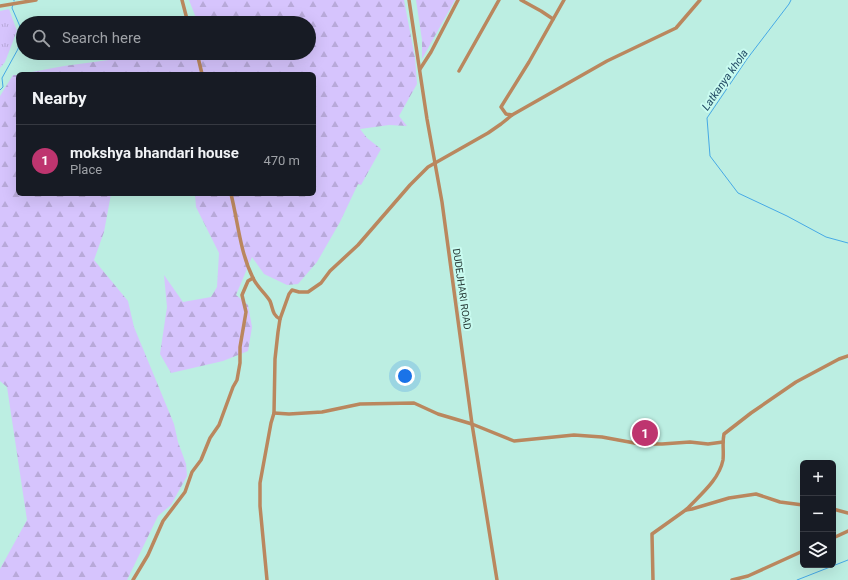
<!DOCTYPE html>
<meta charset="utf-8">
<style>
:root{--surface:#171b24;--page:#20242c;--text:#f1f3f6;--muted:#9ea1a6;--line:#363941;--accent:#be356f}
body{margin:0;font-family:Roboto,sans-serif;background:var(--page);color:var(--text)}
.controls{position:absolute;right:12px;bottom:12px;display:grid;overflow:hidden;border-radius:6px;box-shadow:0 4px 16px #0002}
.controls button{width:36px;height:36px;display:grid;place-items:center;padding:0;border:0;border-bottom:1px solid var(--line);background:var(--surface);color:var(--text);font:20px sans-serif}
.you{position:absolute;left:405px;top:376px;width:14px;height:14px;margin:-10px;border:3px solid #fff;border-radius:50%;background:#1a73e8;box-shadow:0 0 0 6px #1a73e833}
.badge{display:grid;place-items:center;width:26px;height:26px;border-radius:50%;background:var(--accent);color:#fff;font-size:13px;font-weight:700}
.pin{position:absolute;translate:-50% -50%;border:2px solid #fff;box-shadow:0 1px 4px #0006}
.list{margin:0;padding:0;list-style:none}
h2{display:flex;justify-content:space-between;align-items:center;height:52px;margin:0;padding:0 16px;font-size:17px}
h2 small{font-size:13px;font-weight:400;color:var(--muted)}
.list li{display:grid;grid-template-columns:26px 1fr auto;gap:12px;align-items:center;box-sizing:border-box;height:72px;padding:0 16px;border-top:1px solid var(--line)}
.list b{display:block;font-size:15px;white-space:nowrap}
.list p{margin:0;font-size:13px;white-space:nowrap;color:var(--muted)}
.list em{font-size:13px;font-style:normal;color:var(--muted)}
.icon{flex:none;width:22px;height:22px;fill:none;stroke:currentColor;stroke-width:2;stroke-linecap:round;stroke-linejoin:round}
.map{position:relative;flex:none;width:848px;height:580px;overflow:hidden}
.search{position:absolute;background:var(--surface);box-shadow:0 4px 16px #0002;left:16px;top:16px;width:300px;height:44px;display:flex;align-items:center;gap:10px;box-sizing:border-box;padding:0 14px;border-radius:22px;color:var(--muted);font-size:15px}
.panel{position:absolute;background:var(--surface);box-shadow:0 4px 16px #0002;left:16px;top:72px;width:300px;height:124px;border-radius:6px}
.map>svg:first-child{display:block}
</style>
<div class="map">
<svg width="848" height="580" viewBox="0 0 848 580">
<defs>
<pattern id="grass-tufts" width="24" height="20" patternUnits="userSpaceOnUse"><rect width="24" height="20" fill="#d6c4fd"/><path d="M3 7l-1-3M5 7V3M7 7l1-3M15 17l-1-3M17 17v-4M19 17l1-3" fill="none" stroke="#b8a9d9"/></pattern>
<pattern id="forest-firs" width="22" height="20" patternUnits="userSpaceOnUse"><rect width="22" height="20" fill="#d6c4fd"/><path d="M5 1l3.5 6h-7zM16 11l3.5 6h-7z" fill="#b8a9d9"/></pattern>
</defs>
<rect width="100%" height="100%" fill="#bceee2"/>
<!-- grass -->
<polygon fill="url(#grass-tufts)" points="9,9 17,31 5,62 0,68 0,11"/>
<!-- forest -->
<g fill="url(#forest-firs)">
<polygon points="189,0 404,0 415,58 417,84 399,116 407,126 389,125 360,129 367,138 381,149 361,185 358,184 340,222 317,262 298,284 287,285 264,274 252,257 236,295 248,305 252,327 248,351 223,361 171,373 160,354 167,307 164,275 183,302 211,297 217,287 219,253 196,207 195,194 314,194 314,74 21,74 64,66 161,53 309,53 309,23 198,23"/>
<polygon points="416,0 455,0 422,59 422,40"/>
<polygon points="13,75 18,75 18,194 111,194 104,232 94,260 128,301 134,327 174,424 178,442 186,464 187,476 171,505 158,516 127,580 0,580 0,569 27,520 7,387 0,381 0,96"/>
</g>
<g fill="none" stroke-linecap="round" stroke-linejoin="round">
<!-- stream -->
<g stroke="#46a9e6" stroke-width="1">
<polyline points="14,0 14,1"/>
<polyline points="791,0 789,4 747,59 707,118 710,156 738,193 787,216 826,237 848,243"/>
<polyline points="0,90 3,87 2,78 18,49 22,31 12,8 13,4"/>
<polyline points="797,580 848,560"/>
</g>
<!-- minor -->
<g stroke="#ba875e" stroke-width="3.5">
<polyline points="182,0 188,23"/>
<polyline points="409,0 427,119 442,202 472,424 497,580"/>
<polyline points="521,0 541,11 553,19"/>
<polyline points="564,0 529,62 501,107 506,114 512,115 607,61 676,28 700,0"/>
<polyline points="0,6 36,0"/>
<polyline points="197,53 202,74"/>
<polyline points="420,69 431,52 458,0"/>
<polyline points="459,71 499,0"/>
<path d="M231,194C238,222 240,252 253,278C257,287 265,293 270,301C273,308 272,315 280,319"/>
<polyline points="274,413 289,414 322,412 360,404 414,403 438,414 472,424 514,441 574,435 602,437 640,444 662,444 690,442 708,444 723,442"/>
<path d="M803,505L780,502L756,494L729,498L692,509L686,510C700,495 719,480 723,460C724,451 722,443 724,434L751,413L796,382L839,359L848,356"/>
<polyline points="833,509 848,513"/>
<polyline points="833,538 848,531"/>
<polyline points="133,580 148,555 163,521 185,492 192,472 201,460 210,438 219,425 233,387 237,380 240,363 240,347 246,312 242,295 248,281 253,278"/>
<polyline points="267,580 260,506 260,483 271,423 274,413 275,359 278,332 280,319 289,294 292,290 299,292 308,292 321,283 330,271 358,245 410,185 428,167 488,133 501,124 512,115"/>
<polyline points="653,580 652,534 687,509"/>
<polyline points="732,580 748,576 803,551"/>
</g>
</g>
<g text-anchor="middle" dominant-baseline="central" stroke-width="4" stroke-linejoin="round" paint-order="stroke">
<!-- street labels -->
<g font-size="10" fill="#273b37" stroke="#c9fbf0">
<text transform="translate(462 289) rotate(82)">DUDEJHARI ROAD</text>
</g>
<!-- water labels -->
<g font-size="11" font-style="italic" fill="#214963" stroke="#c9fbf0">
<text transform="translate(725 80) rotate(-55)">Latkanya khola</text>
</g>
</g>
</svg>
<div class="controls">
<button>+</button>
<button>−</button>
<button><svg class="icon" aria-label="layers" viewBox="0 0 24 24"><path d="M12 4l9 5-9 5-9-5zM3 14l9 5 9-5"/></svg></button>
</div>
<div class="you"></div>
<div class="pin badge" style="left:645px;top:433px">1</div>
<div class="search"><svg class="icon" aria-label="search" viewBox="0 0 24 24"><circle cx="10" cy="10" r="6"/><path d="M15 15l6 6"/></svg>Search here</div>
<section class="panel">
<h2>Nearby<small></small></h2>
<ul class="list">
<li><span class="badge">1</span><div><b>mokshya bhandari house</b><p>Place</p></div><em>470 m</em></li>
</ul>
</section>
</div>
